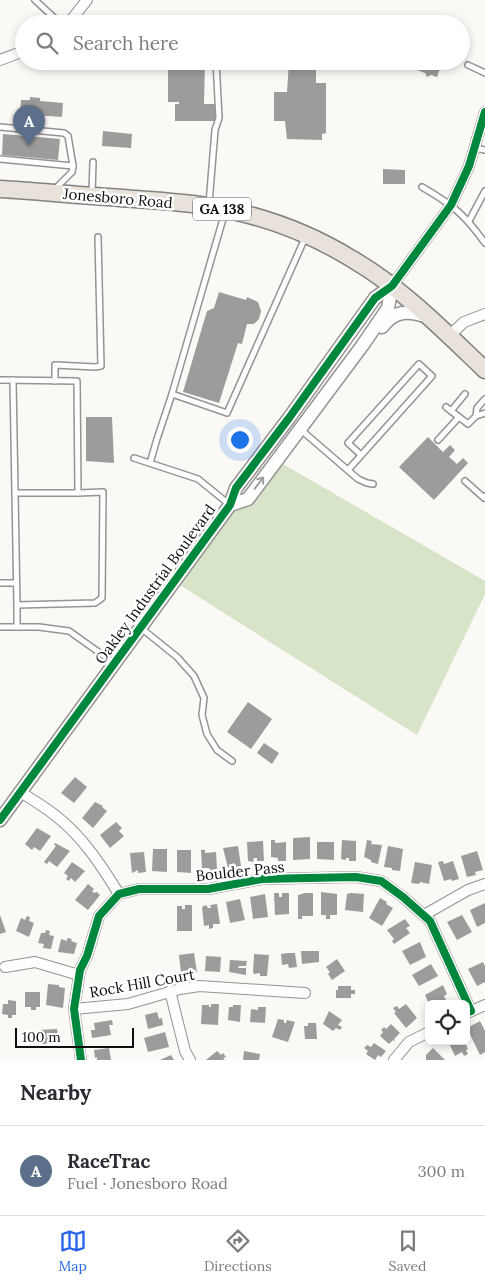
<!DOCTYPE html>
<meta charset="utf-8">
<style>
:root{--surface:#fff;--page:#f7f7f7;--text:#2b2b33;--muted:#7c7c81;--line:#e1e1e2;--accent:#2563eb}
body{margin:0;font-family:Lora,serif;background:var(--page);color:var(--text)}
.controls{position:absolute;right:15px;bottom:15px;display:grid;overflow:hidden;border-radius:8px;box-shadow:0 2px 8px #0003}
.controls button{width:45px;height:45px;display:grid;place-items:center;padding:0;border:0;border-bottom:1px solid var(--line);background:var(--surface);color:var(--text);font:25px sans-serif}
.scale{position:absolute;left:15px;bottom:12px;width:119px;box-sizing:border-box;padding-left:5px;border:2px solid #0f0f0f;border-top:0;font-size:14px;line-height:18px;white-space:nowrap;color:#0f0f0f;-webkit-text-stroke:4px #fff;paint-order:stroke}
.you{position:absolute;left:239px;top:439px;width:18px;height:18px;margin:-12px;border:4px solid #fff;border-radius:50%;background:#1a73e8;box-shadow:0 0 0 8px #1a73e833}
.badge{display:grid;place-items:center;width:32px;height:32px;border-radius:50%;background:var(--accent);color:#fff;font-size:16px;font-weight:700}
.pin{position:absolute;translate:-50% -41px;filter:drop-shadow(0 1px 2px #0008)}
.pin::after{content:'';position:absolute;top:26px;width:18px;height:15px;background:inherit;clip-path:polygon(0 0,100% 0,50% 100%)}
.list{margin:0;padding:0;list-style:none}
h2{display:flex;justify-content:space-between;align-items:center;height:65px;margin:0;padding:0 20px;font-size:21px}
h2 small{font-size:16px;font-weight:400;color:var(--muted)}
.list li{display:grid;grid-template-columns:32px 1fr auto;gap:15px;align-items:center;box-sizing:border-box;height:90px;padding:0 20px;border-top:1px solid var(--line)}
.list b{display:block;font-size:19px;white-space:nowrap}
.list p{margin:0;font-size:16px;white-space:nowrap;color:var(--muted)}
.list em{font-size:16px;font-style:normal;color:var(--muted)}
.icon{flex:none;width:28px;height:28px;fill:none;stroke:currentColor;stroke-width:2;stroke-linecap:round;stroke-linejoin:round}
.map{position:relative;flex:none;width:485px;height:1060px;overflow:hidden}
.search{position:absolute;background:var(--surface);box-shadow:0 2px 8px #0003;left:15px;right:15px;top:15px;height:55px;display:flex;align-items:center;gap:12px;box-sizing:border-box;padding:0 18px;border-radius:28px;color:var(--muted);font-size:19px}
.sheet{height:155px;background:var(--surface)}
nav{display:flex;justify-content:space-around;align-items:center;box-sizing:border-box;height:70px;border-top:1px solid var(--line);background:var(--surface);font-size:14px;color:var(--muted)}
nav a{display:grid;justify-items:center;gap:2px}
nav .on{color:var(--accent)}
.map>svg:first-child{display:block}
</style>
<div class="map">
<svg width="485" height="1060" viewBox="0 0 485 1060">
<rect width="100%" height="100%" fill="#faf9f5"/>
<!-- forest -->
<polygon fill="#d7e4c7" points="276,460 485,581 485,594 417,735 172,580"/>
<!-- building -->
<g fill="#9e9c9a">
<polygon points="291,16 321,17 321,24 291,24"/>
<polygon points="289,61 316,61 316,83 326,83 326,133 322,134 322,140 287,139 285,121 274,121 274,92 287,92"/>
<polygon points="393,61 442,61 441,65 443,69 439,71 437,77 431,75 427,77 425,73"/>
<polygon points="168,62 205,63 204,104 215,104 215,121 175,121 175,104 179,104 179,102 168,102"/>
<polygon points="30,97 40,98 40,101 63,103 62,117 20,114 21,100 30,100"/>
<polygon points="103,131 132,134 131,148 102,146"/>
<polygon points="3,134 60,139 58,160 2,155"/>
<polygon points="383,169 405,170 405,184 383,184"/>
<polygon points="219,292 246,300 247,297 258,302 261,311 259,319 254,324 247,324 242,344 238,343 219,403 183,392 207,311 214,308"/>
<polygon points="86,417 112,417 114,463 86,461"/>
<polygon points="428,437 443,452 450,445 455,450 449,457 457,464 463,458 468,463 434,500 399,467"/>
<polygon points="248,702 272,719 251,749 227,732"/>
<polygon points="264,743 279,753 272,764 257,753"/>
<polygon points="75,777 87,787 74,803 61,793"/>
<polygon points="95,802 103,806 102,807 107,811 93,828 82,818"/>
<polygon points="116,822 122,828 119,831 124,836 110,848 100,835"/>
<polygon points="37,828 51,836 40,851 34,847 32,850 25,844"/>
<polygon points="310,837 310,859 293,860 293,838"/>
<polygon points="271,840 275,840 275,843 286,842 286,861 278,861 278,858 271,857"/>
<polygon points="342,840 356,841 356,861 349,861 349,858 346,858 346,860 341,859"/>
<polygon points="367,840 372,841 371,844 382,845 378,864 371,862 371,860 364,857"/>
<polygon points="263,841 264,861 257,861 257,858 254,858 253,862 248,861 247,842"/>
<polygon points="317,842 334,842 334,860 317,859"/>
<polygon points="55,843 70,851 57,867 49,861 47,864 44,862 56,846 54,845"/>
<polygon points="238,846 241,866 234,867 234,864 231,865 232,867 228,868 223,848"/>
<polygon points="388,846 403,849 400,871 392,870 392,868 384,867"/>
<polygon points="153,849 167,849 167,872 152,871"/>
<polygon points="177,850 191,850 191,873 177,872"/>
<polygon points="201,850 205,850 205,853 216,852 217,870 210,871 209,868 202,868"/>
<polygon points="477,851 483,870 475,872 476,875 467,877 461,856"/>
<polygon points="144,852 146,872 138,873 138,870 132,873 130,853"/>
<polygon points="443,861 444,864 453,861 459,879 452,881 451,879 444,881 438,862"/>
<polygon points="72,862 85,871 75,882 71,878 69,881 66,879 68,876 64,873"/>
<polygon points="415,862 432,865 429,884 420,882 419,884 411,883"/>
<polygon points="88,884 94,889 92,891 94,893 97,892 100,895 88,910 75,900"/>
<polygon points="321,892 337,894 337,915 330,915 330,919 326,919 326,915 321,915"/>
<polygon points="274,893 279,893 279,897 282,897 282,893 289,893 289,914 275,915"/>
<polygon points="305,893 313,893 313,916 302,916 302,919 298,919 298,895"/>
<polygon points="351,893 364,894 363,912 345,910 347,894"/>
<polygon points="265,894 268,917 253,919 250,897"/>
<polygon points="380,898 387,902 386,904 393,908 382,926 369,918"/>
<polygon points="240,899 245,920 230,923 226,902"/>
<polygon points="485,903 485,923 477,927 470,910"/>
<polygon points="217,904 220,924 213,924 213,928 209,929 209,925 204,926 202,907 206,905 208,908 211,908 210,905"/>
<polygon points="185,905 192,905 192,931 177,931 177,906 182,906 182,909 185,909"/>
<polygon points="0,915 6,932 0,934"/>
<polygon points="462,915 472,932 457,940 447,922"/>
<polygon points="27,916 30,917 29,921 34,923 29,937 16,931 21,918 25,920"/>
<polygon points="405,919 410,926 406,928 410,933 394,944 392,941 394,939 387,930"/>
<polygon points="46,930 50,931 49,935 54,936 51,949 43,948 44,944 38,943 41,933 45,933"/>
<polygon points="67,938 72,939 71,941 77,943 74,954 58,952 61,939 67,941"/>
<polygon points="420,942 426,957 410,965 402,951"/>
<polygon points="301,951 319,951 319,962 302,964"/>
<polygon points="194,953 197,972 190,973 189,970 187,971 185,974 181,974 179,955"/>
<polygon points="288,953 295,953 297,967 289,968 288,964 282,965 281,954"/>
<polygon points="254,954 269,955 267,976 260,976 260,973 254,974 253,972"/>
<polygon points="206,956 221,957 220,972 205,971"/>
<polygon points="337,959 345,971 332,980 328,974 330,972 326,967"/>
<polygon points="230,960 247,961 246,966 239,966 238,968 246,968 246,975 229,972"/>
<polygon points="483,962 485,966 485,982 477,986 468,969"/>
<polygon points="431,964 438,976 419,986 412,975"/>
<polygon points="48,984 59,985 59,987 65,988 63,1008 46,1005"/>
<polygon points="443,985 447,994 444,996 446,1000 439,1004 429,1004 425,995"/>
<polygon points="338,986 351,986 351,990 355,990 355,994 351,994 351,998 336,998 336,990 338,990"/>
<polygon points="25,992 40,992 40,1007 36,1007 36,1010 31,1010 31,1007 25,1007"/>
<polygon points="8,1000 16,1001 16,1015 12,1015 12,1018 8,1018 8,1015 2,1014 3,1004 8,1004"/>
<polygon points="211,1004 219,1004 218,1025 201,1024 202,1005 209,1005 209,1007 211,1007"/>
<polygon points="406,1004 417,1018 406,1028 394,1013 396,1012 393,1008 397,1006 399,1009"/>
<polygon points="233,1005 241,1005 240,1022 228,1020 229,1007 233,1007"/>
<polygon points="258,1007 266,1007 265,1023 250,1022 251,1009 258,1010"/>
<polygon points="329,1011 342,1020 338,1025 342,1027 340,1030 336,1028 333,1031 323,1024"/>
<polygon points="157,1012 159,1019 162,1018 163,1025 148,1029 145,1015"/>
<polygon points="278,1019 284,1020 284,1023 286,1023 287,1020 295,1022 288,1042 272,1037"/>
<polygon points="112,1020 113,1025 109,1025 111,1035 92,1038 91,1030 95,1030 94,1023"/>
<polygon points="480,1021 485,1031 485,1052 480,1055 467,1028"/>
<polygon points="308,1023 316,1023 317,1039 305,1039 304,1026 308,1026"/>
<polygon points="391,1024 400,1033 394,1039 395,1040 394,1041 393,1040 389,1044 380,1036 383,1032 381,1030 384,1027 386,1029"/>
<polygon points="57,1029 59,1043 41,1044 39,1030"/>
<polygon points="165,1032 169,1047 148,1052 144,1038"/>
<polygon points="448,1041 464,1041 468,1049 466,1050 468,1054 464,1056 462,1052 455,1056"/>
<polygon points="374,1043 386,1051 381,1057 378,1055 375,1060 366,1054 368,1051 364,1048 367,1045 371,1047"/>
<polygon points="109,1048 111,1060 97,1060 97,1057 95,1058 94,1050"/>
<polygon points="433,1048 445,1060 426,1060 426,1055"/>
<polygon points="217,1051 221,1055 223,1053 226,1057 223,1058 225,1060 206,1060"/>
<polygon points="244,1051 260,1054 259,1060 243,1060"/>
<polygon points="171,1055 174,1060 160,1060"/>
</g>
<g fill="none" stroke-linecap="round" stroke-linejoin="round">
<defs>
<g id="service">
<polyline points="35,0 61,24"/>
<polyline points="468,65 485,73"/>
<polyline points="0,127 64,133 68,136 73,166 72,172 56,188"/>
<polyline points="475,148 485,150"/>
<polyline points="0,159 73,166"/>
<path d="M422,187C453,205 464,214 485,243"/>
<polyline points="92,193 93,162"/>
<polyline points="209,204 215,130 219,118 216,61"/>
<polyline points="469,221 485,191"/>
<polyline points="0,380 77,381 78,493 15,493 13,380"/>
<polyline points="55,381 55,365 95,367 101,366 98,237"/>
<polyline points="172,394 227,413 305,238"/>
<polyline points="446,407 468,424 476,416 485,413"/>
<polyline points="451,411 465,394"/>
<polyline points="476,416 477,408 485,399"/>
<polyline points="300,429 358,479 367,483 373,484"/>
<polyline points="438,440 459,417"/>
<polyline points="134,458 198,479 230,505"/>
<polyline points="150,463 157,439 172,394 225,212"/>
<polyline points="348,470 432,376 419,364 348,443 361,455"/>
<polyline points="465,481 484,498 485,496"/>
<polyline points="15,493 17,605 95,603 102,598 103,492 78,493"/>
<polyline points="0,583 16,583"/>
<polyline points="17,605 17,627"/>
<polyline points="0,627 39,627 69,631 114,663"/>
<polyline points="141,628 177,657 194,676 204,698 202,715 207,734 217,750 232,761"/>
</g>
<g id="minor">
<polyline points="68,24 87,0"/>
<polyline points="0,60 24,51"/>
<polyline points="392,286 451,205 469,166 485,112"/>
<polyline points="449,336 464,322 485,314"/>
<path d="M21,792C32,800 45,807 56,816C83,837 101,865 119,894"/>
<polyline points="424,915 468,890 485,884"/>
<polyline points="5,967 35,962 79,975"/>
<polyline points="170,991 185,1051 190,1060"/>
<polyline points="74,1009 128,1004 180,989 199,986 305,993"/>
<polyline points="467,1013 485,1005"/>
<polyline points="81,1060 74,1009 80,970 87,956 99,916 119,894 139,889 208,889 262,879 356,877 381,881 403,897 430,921 471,1011"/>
<polyline points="394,1060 409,1042 429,1032"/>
</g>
<g id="tertiary">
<path d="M382,327C395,310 408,310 428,317"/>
<polyline points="230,505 248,499 362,346 388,308 392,286"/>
<polyline points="0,820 230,505 236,488 289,418 375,298 392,286"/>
</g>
<path id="trunk" d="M0,189C36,191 73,195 109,197C142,200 175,201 207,206C258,214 308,232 352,259C402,288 443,330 485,370"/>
</defs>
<!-- service casing -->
<use href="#service" stroke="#959493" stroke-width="8"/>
<!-- minor casing -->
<use href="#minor" stroke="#959493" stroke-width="12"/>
<!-- tertiary casing -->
<use href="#tertiary" stroke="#959493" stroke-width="15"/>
<!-- trunk casing -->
<use href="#trunk" stroke="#828280" stroke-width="19"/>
<!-- service -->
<use href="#service" stroke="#fefefe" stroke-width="5"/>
<!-- minor -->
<use href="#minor" stroke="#fefefe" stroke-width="10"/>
<!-- tertiary -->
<use href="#tertiary" stroke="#fefefe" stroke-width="12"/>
<!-- trunk -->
<use href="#trunk" stroke="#e8e2da" stroke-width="16"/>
<defs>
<g id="cycleway">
<polyline points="0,820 230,505 236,488 289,418 375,298 392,286 451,205 469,166 485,112"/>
<polyline points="81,1060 74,1009 80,970 87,956 99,916 119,894 139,889 208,889 262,879 356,877 381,881 403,897 430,921 471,1011"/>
</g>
</defs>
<!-- cycleway casing -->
<use href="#cycleway" stroke="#fff" stroke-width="11"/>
<!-- cycleway -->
<use href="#cycleway" stroke="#00873e" stroke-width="8"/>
</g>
<!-- one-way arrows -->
<defs><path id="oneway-shaft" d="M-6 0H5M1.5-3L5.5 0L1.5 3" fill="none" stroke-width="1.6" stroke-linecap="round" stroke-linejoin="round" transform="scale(1.25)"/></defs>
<use stroke="#9e9e9e" href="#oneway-shaft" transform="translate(259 483) rotate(-53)"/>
<g text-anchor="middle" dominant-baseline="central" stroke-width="5" stroke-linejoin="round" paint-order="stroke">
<!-- shield labels -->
<rect fill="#fff" stroke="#575757" stroke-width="1" x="193" y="197.5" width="58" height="23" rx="4"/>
<g font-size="14" font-weight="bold" fill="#0f0f0f">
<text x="222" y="209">GA 138</text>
</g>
<!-- street labels -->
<g font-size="15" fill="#0f0f0f" stroke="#fff">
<text transform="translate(118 198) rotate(5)">Jonesboro Road</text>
<text transform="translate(155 584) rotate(-54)">Oakley Industrial Boulevard</text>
<text transform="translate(240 871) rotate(-6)">Boulder Pass</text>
<text transform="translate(142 983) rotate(-10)">Rock Hill Court</text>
</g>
</g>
</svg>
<div class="controls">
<button><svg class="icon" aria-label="locate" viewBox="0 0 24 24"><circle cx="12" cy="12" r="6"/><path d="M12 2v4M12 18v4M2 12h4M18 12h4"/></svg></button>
</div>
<div class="scale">100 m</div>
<div class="you"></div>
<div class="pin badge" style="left:29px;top:146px;background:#5c6f8a">A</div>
<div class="search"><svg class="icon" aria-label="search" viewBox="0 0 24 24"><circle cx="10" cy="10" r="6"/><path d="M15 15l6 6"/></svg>Search here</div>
</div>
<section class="sheet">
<h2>Nearby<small></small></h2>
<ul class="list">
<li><span class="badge" style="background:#5c6f8a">A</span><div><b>RaceTrac</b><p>Fuel · Jonesboro Road</p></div><em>300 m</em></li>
</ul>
</section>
<nav>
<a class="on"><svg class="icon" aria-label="map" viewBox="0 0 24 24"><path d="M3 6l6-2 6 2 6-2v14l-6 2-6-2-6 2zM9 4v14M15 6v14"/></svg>Map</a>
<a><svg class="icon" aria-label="directions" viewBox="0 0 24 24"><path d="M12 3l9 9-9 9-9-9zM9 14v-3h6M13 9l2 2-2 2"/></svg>Directions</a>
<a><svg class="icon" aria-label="saved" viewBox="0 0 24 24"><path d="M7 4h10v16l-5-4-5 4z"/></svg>Saved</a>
</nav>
